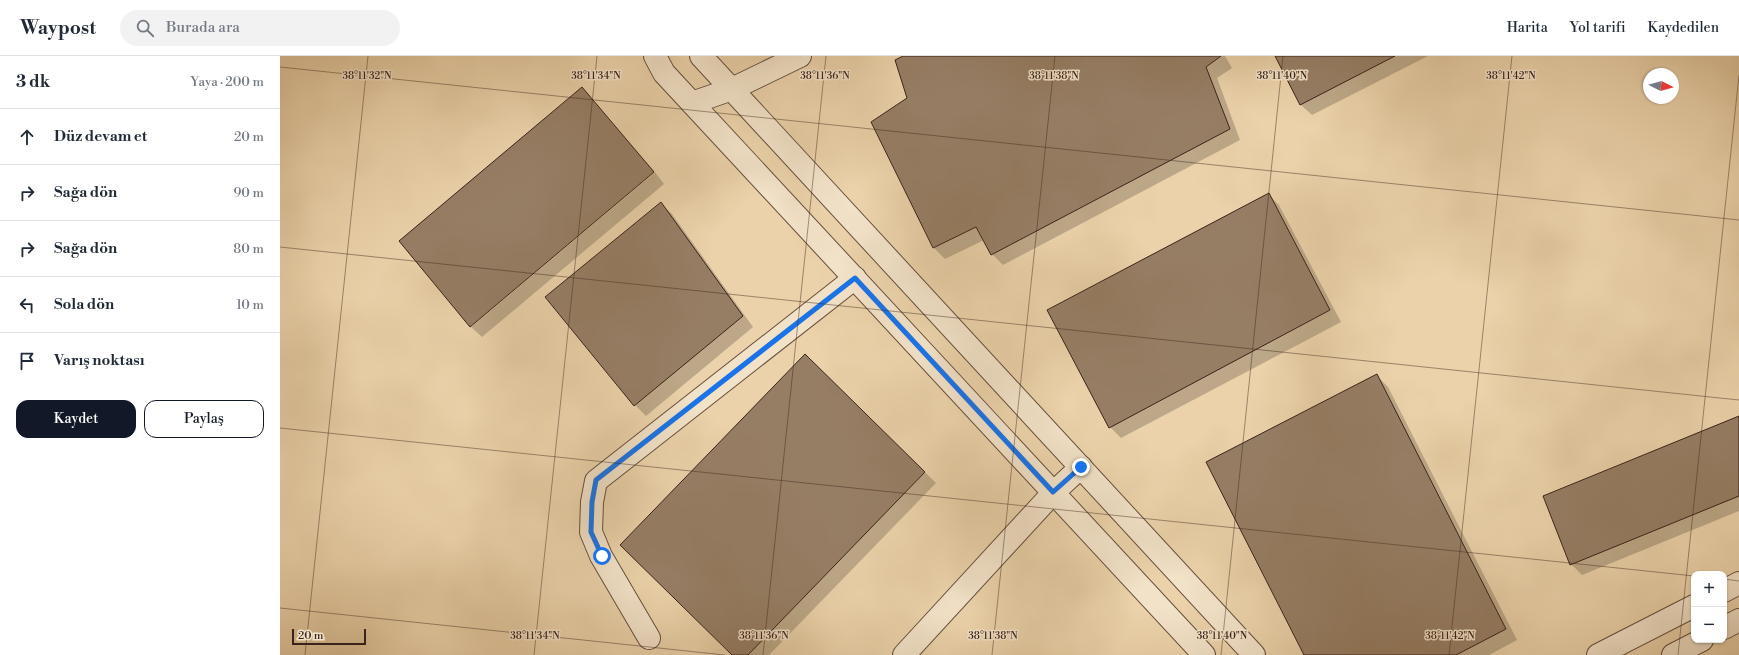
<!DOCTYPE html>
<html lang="tr">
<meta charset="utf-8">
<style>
:root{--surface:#fff;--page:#f2f2f3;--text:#1f2937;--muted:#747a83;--line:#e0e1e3;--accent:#111827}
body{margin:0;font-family:"Libre Bodoni",serif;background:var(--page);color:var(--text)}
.controls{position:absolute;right:12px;bottom:12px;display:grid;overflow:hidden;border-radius:8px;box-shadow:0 1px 3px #0004}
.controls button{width:36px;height:36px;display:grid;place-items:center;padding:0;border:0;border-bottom:1px solid var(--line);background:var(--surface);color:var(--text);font:20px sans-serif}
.compass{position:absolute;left:1363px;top:12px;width:36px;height:36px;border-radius:50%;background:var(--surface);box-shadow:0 1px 3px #0004;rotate:96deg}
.scale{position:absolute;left:12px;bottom:10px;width:74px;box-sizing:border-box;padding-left:4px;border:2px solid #3a231a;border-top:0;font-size:11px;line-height:14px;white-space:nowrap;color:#3a231a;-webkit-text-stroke:3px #f2e2c8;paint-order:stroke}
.stop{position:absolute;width:12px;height:12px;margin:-9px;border:3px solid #1a73e8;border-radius:50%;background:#fff}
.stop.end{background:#1a73e8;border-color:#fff;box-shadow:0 1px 4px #0008}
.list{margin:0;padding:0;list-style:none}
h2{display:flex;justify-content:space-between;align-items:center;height:52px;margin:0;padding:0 16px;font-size:17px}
h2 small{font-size:13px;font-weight:400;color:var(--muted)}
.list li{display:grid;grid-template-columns:26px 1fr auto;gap:12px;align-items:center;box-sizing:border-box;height:56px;padding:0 16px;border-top:1px solid var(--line)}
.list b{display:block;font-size:15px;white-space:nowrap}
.list em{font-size:13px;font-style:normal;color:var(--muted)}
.actions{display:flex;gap:8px;padding:12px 16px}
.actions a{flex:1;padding:9px 0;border:1px solid var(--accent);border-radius:12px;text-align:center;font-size:14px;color:var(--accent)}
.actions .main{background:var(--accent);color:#fff}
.icon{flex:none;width:22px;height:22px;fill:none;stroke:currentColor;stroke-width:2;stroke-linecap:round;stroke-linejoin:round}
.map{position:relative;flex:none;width:1459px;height:599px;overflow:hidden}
header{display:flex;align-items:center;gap:24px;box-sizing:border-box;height:56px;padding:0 20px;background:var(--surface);border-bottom:1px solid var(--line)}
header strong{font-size:19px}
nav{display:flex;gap:22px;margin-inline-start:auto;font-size:14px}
.search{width:280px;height:36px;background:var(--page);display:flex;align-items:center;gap:10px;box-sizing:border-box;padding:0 14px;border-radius:22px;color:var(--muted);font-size:15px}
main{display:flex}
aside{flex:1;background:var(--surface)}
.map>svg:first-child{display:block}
</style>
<header>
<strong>Waypost</strong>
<div class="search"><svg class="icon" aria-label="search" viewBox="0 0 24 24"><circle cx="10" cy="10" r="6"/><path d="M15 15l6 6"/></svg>Burada ara</div>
<nav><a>Harita</a><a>Yol tarifi</a><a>Kaydedilen</a></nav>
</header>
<main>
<aside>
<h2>3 dk<small>Yaya · 200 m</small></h2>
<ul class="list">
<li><svg class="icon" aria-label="ahead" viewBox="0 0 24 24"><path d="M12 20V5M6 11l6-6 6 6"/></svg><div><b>Düz devam et</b></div><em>20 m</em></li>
<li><svg class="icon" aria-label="right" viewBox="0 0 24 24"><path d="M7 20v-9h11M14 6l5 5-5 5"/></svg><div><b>Sağa dön</b></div><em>90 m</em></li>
<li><svg class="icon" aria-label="right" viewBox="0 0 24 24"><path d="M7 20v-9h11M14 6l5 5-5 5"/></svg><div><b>Sağa dön</b></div><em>80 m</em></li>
<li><svg class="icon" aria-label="left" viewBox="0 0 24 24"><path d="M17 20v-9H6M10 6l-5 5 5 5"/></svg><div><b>Sola dön</b></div><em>10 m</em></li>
<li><svg class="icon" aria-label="arrive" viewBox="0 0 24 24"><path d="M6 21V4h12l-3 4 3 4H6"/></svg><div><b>Varış noktası</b></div></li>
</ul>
<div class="actions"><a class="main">Kaydet</a><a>Paylaş</a></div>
</aside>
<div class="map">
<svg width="1459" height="599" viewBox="0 0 1459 599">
<rect width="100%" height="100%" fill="#ebd2aa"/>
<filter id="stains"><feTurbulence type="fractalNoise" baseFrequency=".005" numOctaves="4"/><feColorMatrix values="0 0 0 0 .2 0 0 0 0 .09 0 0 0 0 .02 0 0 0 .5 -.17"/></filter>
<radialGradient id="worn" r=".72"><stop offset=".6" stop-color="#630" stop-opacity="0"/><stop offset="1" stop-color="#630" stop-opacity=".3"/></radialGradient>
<!-- shadow -->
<g fill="#0003">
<polygon points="625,0 945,0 952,12 937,22 960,84 723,209 712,198 704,184 665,203 654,192 592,66 628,43"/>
<polygon points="996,0 1148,0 1032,59 1020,48"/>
<polygon points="302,32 374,115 190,269"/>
<polygon points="375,116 384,128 202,281 191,271"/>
<polygon points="988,138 999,149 1061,266 841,382 830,371"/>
<polygon points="380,147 392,158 473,271 366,360 355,349"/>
<polygon points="525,299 656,427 489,599 453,599"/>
<polygon points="1097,320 1108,331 1237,584 1209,599 1025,599"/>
<polygon points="1459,361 1459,455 1302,519 1291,508"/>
</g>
<!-- building -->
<g fill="#967e65" stroke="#3a231a">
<polygon points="623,0 941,0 926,11 950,73 711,199 696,171 653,192 591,66 627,42 615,4"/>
<polygon points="995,0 1115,0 1020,49"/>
<polygon points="302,31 374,116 190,271 119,185"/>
<polygon points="989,137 1050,254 829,372 767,254"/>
<polygon points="381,146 463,260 354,350 265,241"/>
<polygon points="525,298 645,416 468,599 452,599 340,489"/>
<polygon points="1097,318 1226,573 1176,599 1024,599 926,406"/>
<polygon points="1459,360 1459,440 1290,509 1263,440"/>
</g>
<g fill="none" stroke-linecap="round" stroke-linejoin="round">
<defs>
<g id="minor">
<polyline points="375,0 384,17 924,599"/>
<polyline points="421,0 974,599"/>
<polyline points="412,47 452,33 520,0"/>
<polyline points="1444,535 1459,527"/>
<polyline points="1444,572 1459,564"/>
<polyline points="369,582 321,500 311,476 312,446 316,425 575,222"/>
<polyline points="624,599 773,437 801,411"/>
<polyline points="1318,599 1414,550"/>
<polyline points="1393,599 1422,584"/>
</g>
</defs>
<!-- minor casing -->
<use href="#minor" stroke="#664f3e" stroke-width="24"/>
<!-- minor -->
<use href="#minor" stroke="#f2e2c8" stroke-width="22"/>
</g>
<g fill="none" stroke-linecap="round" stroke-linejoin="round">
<!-- route -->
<polyline stroke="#1a73e8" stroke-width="5" points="322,500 311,476 312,446 316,424 575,222 773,436 801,411"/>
</g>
<!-- ticks -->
<path fill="none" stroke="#3a231a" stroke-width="1" stroke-opacity="0.45" d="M0,11L1459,164M0,191L1459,344M0,372L1414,520M1444,523L1459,525M0,552L445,599M25,599L88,0M254,599L317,0M483,599L546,0M712,599L775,0M941,599L1003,0M1169,599L1232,0M1398,599L1459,19"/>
<g font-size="10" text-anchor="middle" fill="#3a231a" stroke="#f2e2c8" stroke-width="3" stroke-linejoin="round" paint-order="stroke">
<text x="87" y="23">38°11'32"N</text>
<text x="316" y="23">38°11'34"N</text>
<text x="545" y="23">38°11'36"N</text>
<text x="774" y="23">38°11'38"N</text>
<text x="1002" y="23">38°11'40"N</text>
<text x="1231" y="23">38°11'42"N</text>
<text x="255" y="583">38°11'34"N</text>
<text x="484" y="583">38°11'36"N</text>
<text x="713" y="583">38°11'38"N</text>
<text x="942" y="583">38°11'40"N</text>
<text x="1170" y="583">38°11'42"N</text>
</g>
<rect width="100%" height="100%" filter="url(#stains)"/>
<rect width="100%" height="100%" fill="url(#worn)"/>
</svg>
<div class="controls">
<button>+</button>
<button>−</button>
</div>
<svg class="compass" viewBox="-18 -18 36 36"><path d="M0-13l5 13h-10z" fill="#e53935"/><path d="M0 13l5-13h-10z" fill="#747a83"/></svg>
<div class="scale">20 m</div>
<div class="stop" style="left:322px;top:500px"></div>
<div class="stop end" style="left:801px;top:411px"></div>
</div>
</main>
